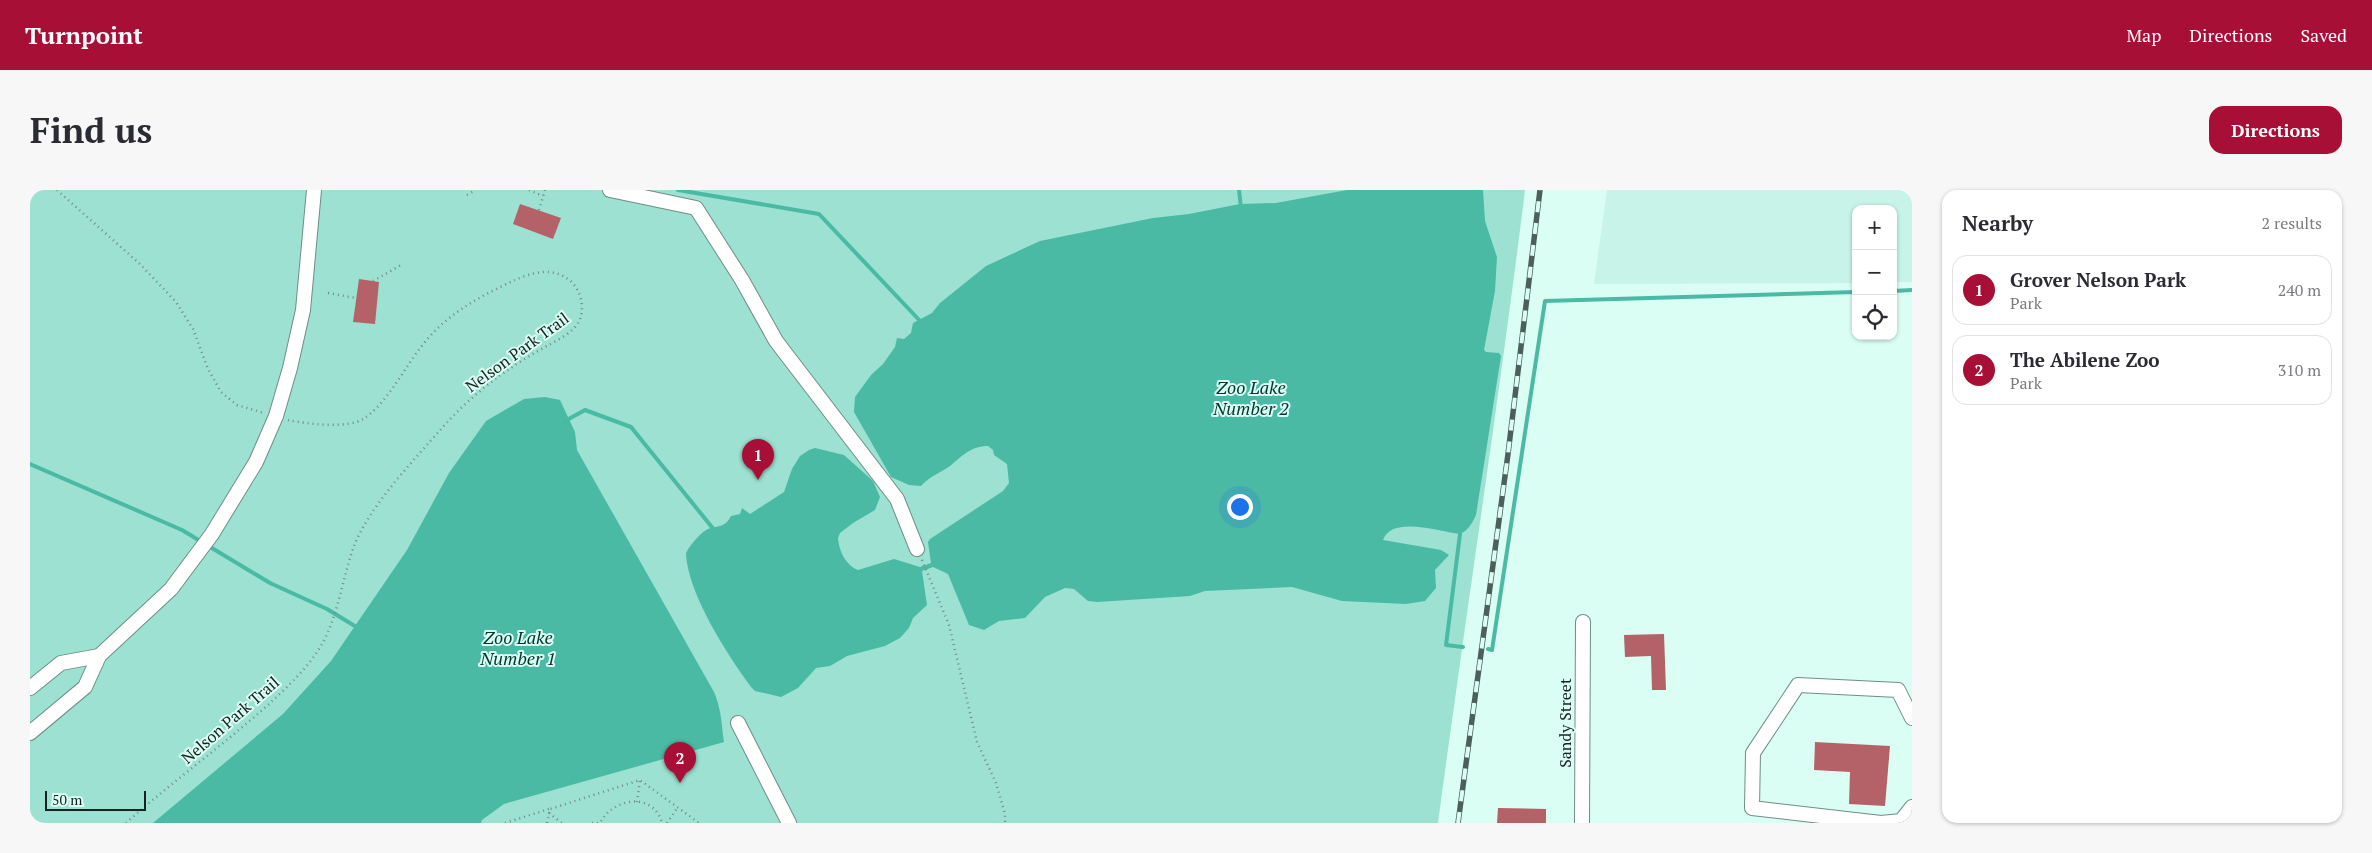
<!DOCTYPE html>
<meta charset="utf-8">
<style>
:root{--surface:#fff;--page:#f7f7f7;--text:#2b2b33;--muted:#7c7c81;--line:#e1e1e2;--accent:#a80f36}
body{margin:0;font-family:"PT Serif",serif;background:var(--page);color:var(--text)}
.controls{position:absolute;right:15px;top:15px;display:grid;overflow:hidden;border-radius:10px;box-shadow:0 1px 4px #0004}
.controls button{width:45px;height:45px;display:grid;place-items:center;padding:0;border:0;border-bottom:1px solid var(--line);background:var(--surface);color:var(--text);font:25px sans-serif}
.scale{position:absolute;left:15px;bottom:12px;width:101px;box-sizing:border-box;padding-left:5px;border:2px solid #15221f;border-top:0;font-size:14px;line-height:18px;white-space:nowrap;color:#15221f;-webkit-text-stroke:4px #dafdf4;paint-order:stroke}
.you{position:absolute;left:1209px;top:316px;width:18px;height:18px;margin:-12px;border:4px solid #fff;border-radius:50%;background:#1a73e8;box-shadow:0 0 0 8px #1a73e833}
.badge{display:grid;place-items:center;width:32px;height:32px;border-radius:50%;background:var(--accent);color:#fff;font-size:16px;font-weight:700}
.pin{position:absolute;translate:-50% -41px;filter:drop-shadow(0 1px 2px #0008)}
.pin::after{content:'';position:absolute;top:26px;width:18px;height:15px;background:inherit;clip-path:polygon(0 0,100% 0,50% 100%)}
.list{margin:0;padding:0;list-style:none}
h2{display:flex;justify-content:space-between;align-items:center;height:65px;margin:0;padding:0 20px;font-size:21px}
h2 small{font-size:16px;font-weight:400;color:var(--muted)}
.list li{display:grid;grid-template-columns:32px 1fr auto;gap:15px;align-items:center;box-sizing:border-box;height:70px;margin:0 10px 10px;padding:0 10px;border:1px solid var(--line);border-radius:15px}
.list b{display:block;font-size:19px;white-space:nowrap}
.list p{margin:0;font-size:16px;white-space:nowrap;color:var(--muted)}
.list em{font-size:16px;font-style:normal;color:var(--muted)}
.icon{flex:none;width:28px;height:28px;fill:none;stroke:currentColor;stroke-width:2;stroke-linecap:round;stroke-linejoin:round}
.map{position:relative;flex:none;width:1882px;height:633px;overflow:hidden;border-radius:15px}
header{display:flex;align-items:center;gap:30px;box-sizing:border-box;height:70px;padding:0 25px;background:var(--accent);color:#fff}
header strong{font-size:24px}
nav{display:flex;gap:28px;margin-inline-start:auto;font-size:18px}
.intro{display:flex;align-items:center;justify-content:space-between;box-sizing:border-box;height:120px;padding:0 30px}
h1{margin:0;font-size:35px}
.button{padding:12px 22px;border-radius:15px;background:var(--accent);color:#fff;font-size:18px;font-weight:700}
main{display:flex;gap:30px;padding:0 30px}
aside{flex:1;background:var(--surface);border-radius:15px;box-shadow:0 1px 4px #0004}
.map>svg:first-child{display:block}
</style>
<header>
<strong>Turnpoint</strong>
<nav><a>Map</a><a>Directions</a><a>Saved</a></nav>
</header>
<div class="intro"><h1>Find us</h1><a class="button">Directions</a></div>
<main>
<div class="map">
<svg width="1882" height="633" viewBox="0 0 1882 633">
<rect width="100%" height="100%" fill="#dafdf4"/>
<!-- built -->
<polygon fill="#c7f3e8" points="1577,0 1882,0 1882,92 1863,92 1863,19 1826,19 1826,93 1564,94"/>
<!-- green -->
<path fill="#9ce1d1" d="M0,0H1495C1469,211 1436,422 1408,633H0Z"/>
<!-- water -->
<g fill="#4bbaa4">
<path d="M1317,0H1453L1455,31L1467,67L1465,101L1454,160L1456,162L1469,163L1471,166L1446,325C1442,333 1439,340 1430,344C1410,342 1362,325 1353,350L1411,360L1419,365L1405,380L1406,398L1395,411L1376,414L1312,411L1262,397L1175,401L1160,406L1067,412L1058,411L1044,399L1035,398L1015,407L995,428L969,431L954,440L939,435L918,384L903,377L892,381L897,415L883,428L879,438L870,448L855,456L817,466L800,476L786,478L768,498L751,507L725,501L721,497C697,464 658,404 656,364C658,357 671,342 678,339C689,335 695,338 701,326L710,324L712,318L720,324L754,302L762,279L770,266L779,260L785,258L814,265L843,291L850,307L845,320L823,333L810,343L808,348C809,360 815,375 828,380L864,369L890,377L901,373L898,352L900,349L973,301L979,293L977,274L964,265L963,260L958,256C941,256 932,266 920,276C910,283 900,286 891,296L879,295L861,287L824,222L825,207L841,185L853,174L865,157L867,148L874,149L881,143L883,133L902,123L910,113L956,76L1010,51L1123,28L1159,24L1210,14L1246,13Z"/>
<path d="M515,207L530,210L545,242L547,260L684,502C692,521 691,533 694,552L474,614L452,630L451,633H123L253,524L301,471L377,360L419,283L456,231L494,209Z"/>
</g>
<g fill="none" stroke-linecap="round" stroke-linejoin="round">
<!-- stream -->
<g stroke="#4bbaa4" stroke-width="4">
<polyline points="648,0 789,24 892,133"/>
<polyline points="1209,0 1211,18"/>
<polyline points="1863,101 1882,100"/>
<polyline points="535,231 555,220 601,237 685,341"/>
<polyline points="0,274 152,340 240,393 297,419 328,438"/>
<polyline points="1429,340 1430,344 1416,455 1433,457"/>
<polyline points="1458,459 1462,460 1515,111 1826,102"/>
</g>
</g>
<!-- building -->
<g fill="#b46268">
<polygon points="490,14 531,28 523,49 483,34"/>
<polygon points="329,89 349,92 345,134 323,132"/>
<polygon points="1634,444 1636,500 1622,500 1621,466 1595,467 1594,445"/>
<polygon points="1785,552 1860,556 1855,616 1819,614 1820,582 1784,580"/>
<polygon points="1468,618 1516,619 1516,633 1467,633"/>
</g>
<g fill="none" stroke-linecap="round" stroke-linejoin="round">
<defs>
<g id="minor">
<polyline points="580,0 666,18 712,90 746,151 867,309 887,359"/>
<polyline points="0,498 31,473 69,466"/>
<polyline points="1882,528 1868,500 1768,495 1723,563 1722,618 1851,633 1871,631 1882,617"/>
<polyline points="708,533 759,633"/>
<polyline points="0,543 55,497 69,466 141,399 182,344 226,272 246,226 260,178 273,120 284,0"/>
<polyline points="1552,633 1553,432"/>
</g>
</defs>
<!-- minor casing -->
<use href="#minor" stroke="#6e8e86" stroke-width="16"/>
<!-- path -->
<g stroke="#738b85" stroke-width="2.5" stroke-dasharray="1 4" stroke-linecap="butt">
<polyline points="27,0 111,75 146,112 163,139 178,179 191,202 207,215 234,223"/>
<polyline points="499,0 513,6"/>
<polyline points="437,5 445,0"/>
<polyline points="509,20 515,0"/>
<polyline points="343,91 371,75"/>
<polyline points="298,103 326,108"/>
<polyline points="892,370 919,435 947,552 966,593 975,624 975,633"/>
<polyline points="607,612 610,590"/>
<polyline points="519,623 532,633"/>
<path d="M96,633C142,592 192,556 238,515C256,498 276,480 289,459C308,429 312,389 324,356C339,317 383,271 411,239C441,205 478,177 517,156C528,150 546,141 550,129C555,116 550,98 539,90C522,76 500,83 483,91C448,107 414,126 391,157C375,177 356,215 333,229C317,239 277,234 258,230"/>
<polyline points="475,633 519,619"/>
<polyline points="517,633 520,619 610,590 669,633"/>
<path d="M562,633H570C583,608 623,601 632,633"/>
<polyline points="637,633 648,617"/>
</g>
<!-- minor -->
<use href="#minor" stroke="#fff" stroke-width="14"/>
<defs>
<polyline id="rail" points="1428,633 1478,264 1510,0"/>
</defs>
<!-- rail casing -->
<use href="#rail" stroke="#4c5f5b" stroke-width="5.5"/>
<!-- rail -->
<use href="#rail" stroke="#dafdf4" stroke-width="4" stroke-dasharray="11" stroke-linecap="butt"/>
</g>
<g text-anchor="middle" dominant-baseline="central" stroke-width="4" stroke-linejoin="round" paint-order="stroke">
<!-- street labels -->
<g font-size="16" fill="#15221f" stroke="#dafdf4">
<text transform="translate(487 162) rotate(-36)">Nelson Park Trail</text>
<text transform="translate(200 530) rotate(-41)">Nelson Park Trail</text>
<text transform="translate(1535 533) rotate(-90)">Sandy Street</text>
</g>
<!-- water labels -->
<g font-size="18" font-style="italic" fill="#02372f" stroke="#dafdf4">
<text x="1221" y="197">Zoo Lake<tspan x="1221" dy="21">Number 2</tspan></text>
<text x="488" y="447">Zoo Lake<tspan x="488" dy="21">Number 1</tspan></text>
</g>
</g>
</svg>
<div class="controls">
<button>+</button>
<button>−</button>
<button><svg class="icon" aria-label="locate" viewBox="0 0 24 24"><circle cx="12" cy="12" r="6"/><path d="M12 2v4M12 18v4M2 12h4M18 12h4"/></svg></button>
</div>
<div class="scale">50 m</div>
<div class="you"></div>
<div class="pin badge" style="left:728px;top:290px">1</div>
<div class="pin badge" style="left:650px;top:593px">2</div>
</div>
<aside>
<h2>Nearby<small>2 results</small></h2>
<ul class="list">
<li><span class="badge">1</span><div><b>Grover Nelson Park</b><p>Park</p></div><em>240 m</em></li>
<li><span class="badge">2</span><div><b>The Abilene Zoo</b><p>Park</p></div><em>310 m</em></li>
</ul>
</aside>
</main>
